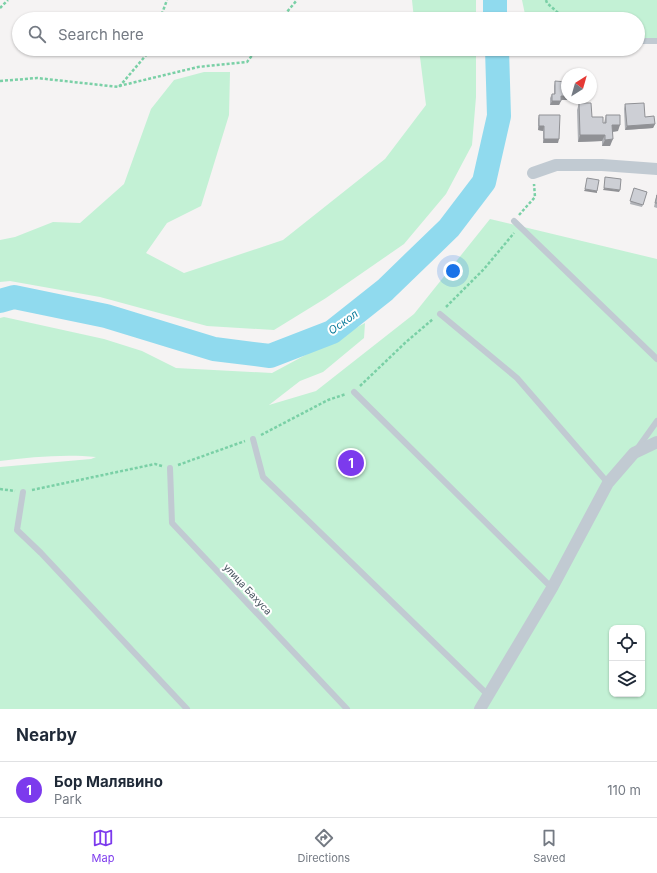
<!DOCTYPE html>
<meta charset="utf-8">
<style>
:root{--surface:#fff;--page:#f6f6f7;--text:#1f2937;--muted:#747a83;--line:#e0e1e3;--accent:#7c3aed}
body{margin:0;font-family:Inter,sans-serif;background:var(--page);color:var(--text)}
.controls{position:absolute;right:12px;bottom:12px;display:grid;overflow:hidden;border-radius:8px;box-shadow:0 1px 3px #0004}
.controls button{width:36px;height:36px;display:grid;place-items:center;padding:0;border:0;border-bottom:1px solid var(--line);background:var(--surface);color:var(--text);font:20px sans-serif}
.compass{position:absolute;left:561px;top:68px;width:36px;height:36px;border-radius:50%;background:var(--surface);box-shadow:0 1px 3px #0004;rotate:37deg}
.you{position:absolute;left:453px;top:271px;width:14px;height:14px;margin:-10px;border:3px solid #fff;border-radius:50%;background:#1a73e8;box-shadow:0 0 0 6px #1a73e833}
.badge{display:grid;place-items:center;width:26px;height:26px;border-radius:50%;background:var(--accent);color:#fff;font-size:13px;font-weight:700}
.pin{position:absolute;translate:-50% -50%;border:2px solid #fff;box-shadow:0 1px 4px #0006}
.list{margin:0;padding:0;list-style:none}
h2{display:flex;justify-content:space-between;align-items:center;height:52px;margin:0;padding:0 16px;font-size:17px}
h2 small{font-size:13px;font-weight:400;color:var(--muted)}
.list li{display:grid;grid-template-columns:26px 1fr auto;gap:12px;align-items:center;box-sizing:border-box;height:56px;padding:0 16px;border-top:1px solid var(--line)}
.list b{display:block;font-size:15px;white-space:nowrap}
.list p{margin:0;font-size:13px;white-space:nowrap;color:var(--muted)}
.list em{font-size:13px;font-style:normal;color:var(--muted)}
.icon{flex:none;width:22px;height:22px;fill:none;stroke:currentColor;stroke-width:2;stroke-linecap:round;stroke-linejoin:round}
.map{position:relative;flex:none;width:657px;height:709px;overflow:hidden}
.search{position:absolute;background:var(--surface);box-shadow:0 1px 3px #0004;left:12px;right:12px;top:12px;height:44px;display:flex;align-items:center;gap:10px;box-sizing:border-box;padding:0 14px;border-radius:22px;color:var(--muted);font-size:15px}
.sheet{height:108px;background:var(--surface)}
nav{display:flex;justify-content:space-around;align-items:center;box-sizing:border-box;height:56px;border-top:1px solid var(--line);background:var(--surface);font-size:11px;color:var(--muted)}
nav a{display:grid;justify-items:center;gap:2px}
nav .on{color:var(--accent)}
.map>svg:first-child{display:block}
</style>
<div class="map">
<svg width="657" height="709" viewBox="0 0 657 709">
<rect width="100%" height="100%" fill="#f5f3f3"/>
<!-- green -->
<g fill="#c3f1d5" fill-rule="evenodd">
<polygon points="412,0 476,0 476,19 414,19"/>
<polygon points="522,0 657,0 657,39 638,40 638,19 526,19"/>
<polygon points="419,49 476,49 476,97 472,145 446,194 404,244 326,298 274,330 207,326 100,297 10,281 0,282 0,240 15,237 53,222 80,223 124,184 151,109 174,80 204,72 230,72 229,115 201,206 167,223 146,253 184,273 283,240 385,159 426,105"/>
<path d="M490,219L657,259V709H0V467L91,459L96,457C65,454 31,457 0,461V318L4,317L104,339L142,351L176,368L272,373L365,323L364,338L323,372L300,381L269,405L316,391L414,314ZM612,628H642V694H612Z"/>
</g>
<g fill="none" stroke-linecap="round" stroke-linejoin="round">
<!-- river -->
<g stroke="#90daee" stroke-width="24">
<polyline points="495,0 495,19"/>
<polyline points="0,301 14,297 106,316 214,349 270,356 332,332 385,290 449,228 484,182 499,116 497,49"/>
</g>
<!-- path -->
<g stroke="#7ad0a6" stroke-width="2.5" stroke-dasharray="3 2" stroke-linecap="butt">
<polyline points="546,0 547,3 565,19"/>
<polyline points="0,8 8,0"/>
<polyline points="160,19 167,0"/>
<polyline points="281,19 297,0"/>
<polyline points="0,81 37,78 119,87 147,54 149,49"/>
<polyline points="119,86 198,67 247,62 257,49"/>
<polyline points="519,215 535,197 534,184"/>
<polyline points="446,307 484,269 514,233"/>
<polyline points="360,386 406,342 433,319"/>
<polyline points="261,435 328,400 346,394"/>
<polyline points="178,465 245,441"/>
<polyline points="0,489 15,491"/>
<polyline points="32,490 155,464 162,466"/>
</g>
<!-- lane -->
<g stroke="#c1cad2" stroke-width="6">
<polyline points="638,41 657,41"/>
<polyline points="514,221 657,359"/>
<polyline points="440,314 517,378 608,483"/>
<polyline points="354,392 552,588"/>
<polyline points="253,439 263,477 488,695"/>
<polyline points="637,449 657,421"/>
<polyline points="170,468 172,523 347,709"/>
<polyline points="23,492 17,530 41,553 187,709"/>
</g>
<!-- street -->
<g stroke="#c1cad2" stroke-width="12">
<polyline points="533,173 556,165 602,165 657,169"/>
<polyline points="480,709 552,588 608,483 634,453 657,442"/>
</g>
</g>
<!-- wall -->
<g fill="#b0b2b7">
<polygon points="555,81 567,98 568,98 567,100 561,100 559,105 550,105 550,98 552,94 554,94 554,86"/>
<polygon points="579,103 592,117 603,123 604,123 606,115 618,131 613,132 610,146 602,146 602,141 578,142 577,110"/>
<polygon points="625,104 645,117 655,124 653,128 625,130 624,109"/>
<polygon points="539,115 558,143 543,143 543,131 538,130 538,119"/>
<polygon points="634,188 647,192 642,207 630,204"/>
<polygon points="657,193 657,208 654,207"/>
</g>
<!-- shaded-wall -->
<g fill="#909195">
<polygon points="561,96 567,96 567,98 568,98 567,100 559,100"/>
<polygon points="552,101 561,101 559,105 550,105"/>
<polygon points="655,124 653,128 625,130 627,126"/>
<polygon points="612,125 620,125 618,131 610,132"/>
<polygon points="539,126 544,126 543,131 538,130"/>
<polygon points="580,135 605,135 602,141 578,142"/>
<polygon points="544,139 559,139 558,143 543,143"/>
<polygon points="613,139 610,146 602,146 605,140"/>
<polygon points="604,188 620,190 619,192 603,190"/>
<polygon points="585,189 597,191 597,193 584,191"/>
</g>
<!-- building -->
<g fill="#cdcfd5" stroke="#909195">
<polygon points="555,81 567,82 567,96 561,96 561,101 552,101 552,94 555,94"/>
<polygon points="579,103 591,103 592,117 603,117 603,123 606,123 606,115 620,115 620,125 612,125 613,139 605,140 605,135 580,135"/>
<polygon points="644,103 645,117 654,116 655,124 627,126 625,104"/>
<polygon points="539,115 560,115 559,139 544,139 544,126 539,126"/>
<polygon points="605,177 621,179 620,190 604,188"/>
<polygon points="587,178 599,180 597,191 585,189"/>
<polygon points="634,188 647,192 643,205 630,201"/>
<polygon points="657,195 657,203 655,203"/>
</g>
<g text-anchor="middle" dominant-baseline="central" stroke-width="4" stroke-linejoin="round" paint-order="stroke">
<!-- street labels -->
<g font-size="10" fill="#4a5661" stroke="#fff">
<text transform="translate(248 589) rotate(47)">улица Бахуса</text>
</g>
<!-- water labels -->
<g font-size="11" font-style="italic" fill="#0c7c9b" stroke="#fff">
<text transform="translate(343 322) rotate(-36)">Оскол</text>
</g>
</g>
</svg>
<div class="controls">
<button><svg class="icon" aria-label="locate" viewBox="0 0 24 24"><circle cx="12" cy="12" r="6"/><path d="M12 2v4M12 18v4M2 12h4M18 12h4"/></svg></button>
<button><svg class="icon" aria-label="layers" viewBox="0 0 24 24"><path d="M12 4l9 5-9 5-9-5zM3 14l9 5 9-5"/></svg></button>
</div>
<svg class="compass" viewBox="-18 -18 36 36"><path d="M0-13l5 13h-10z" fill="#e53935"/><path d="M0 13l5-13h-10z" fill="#747a83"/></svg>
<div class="you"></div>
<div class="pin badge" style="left:351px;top:463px">1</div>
<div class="search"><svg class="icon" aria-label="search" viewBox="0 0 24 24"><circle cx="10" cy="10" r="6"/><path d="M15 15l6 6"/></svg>Search here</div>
</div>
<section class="sheet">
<h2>Nearby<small></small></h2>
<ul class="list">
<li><span class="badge">1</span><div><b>Бор Малявино</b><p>Park</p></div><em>110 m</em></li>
</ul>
</section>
<nav>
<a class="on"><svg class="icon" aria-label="map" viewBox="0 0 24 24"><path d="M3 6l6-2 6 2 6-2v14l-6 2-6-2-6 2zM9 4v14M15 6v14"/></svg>Map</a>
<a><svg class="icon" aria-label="directions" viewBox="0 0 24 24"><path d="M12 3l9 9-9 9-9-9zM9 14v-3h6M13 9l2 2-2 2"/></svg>Directions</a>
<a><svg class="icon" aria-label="saved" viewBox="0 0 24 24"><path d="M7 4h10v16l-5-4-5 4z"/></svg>Saved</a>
</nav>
